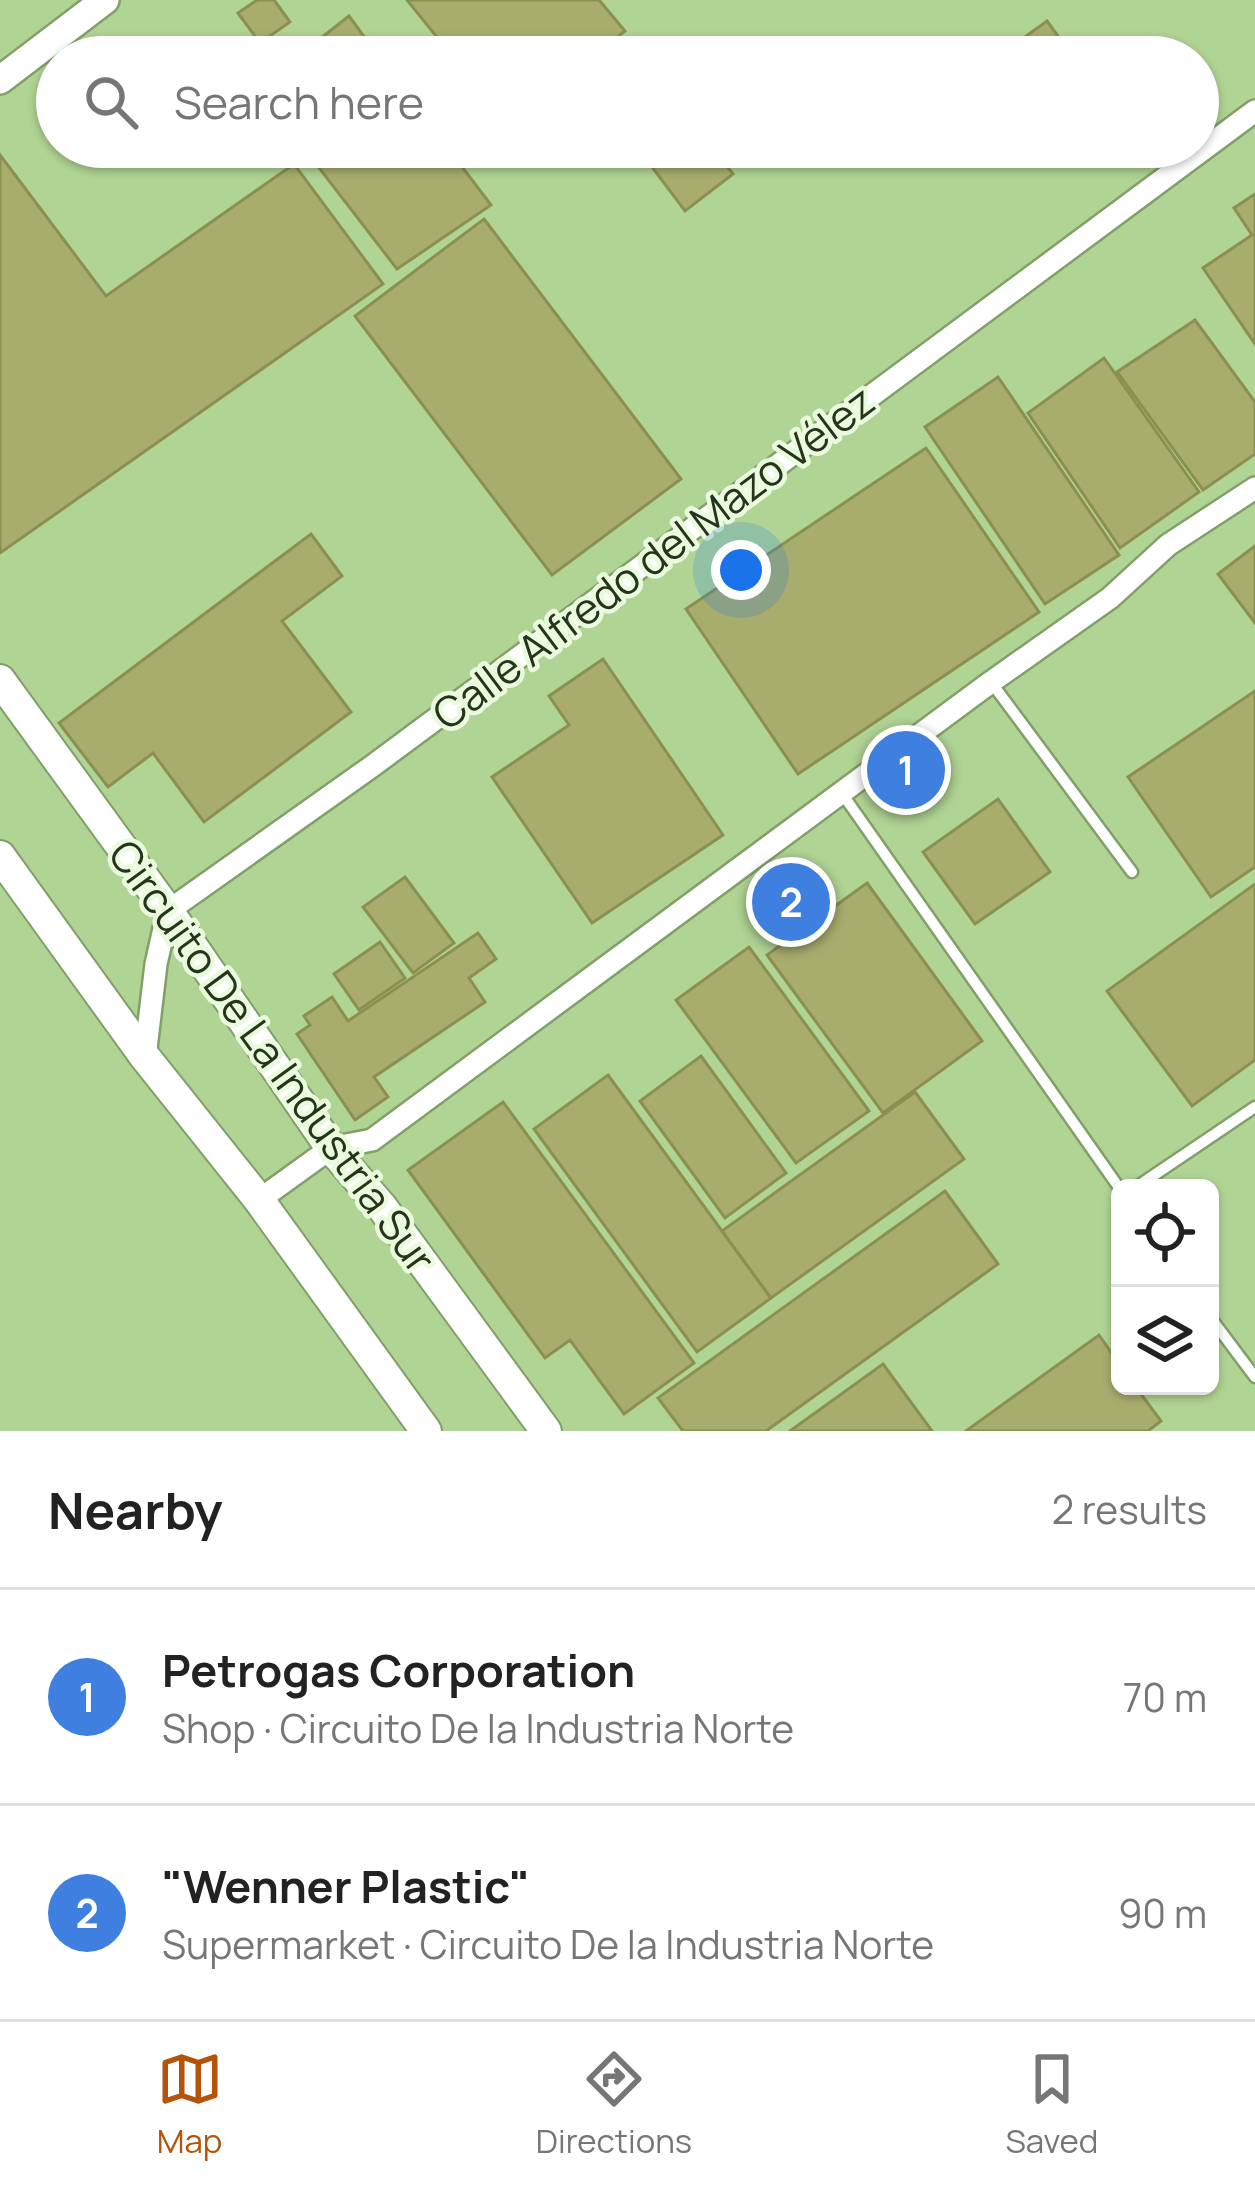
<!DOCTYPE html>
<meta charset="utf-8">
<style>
:root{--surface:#fff;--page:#f2f2f2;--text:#222;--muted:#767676;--line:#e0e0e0;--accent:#b45309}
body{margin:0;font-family:Manrope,sans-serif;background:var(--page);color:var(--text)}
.controls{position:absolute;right:36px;bottom:36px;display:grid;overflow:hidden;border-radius:18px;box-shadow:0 3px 9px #0004}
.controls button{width:108px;height:108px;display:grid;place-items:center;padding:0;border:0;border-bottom:3px solid var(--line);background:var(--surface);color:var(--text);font:60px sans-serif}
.you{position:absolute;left:741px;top:570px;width:42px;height:42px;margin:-30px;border:9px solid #fff;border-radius:50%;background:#1a73e8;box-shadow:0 0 0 18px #1a73e833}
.badge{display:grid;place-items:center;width:78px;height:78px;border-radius:50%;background:var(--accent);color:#fff;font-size:39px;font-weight:700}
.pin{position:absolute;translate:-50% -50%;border:6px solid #fff;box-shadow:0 3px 12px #0006}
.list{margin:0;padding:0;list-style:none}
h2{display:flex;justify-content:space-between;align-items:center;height:156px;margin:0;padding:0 48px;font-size:51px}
h2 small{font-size:39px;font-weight:400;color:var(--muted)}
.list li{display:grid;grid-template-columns:78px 1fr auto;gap:36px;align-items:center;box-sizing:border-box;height:216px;padding:0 48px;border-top:3px solid var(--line)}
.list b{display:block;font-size:45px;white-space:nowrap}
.list p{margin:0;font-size:39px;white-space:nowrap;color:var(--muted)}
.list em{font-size:39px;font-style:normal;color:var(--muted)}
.icon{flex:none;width:66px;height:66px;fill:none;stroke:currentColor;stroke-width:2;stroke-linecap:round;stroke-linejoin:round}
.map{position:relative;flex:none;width:1255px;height:1431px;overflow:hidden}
.search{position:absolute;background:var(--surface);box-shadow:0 3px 9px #0004;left:36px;right:36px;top:36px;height:132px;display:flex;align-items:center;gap:30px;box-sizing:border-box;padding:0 42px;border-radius:66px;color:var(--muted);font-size:45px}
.sheet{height:588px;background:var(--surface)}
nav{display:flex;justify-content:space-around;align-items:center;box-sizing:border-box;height:168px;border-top:3px solid var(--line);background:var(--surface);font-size:33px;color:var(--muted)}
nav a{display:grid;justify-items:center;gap:6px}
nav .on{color:var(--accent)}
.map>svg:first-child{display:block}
</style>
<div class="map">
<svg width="1255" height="1431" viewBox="0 0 1255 1431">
<rect width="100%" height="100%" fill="#bedfa5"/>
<!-- built -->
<path fill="#b0d494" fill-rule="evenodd" d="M0,0H1255V1431H0ZM57,57H1198V147H57ZM1120,1188H1210V1386H1120Z"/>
<!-- building -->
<g fill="#a8ad6e" stroke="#8b9051" stroke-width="3">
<polygon points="257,0 274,0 290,22 260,43 238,13"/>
<polygon points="407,0 599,0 625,31 592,57 453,57"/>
<polygon points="349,16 379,57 297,57"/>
<polygon points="1047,21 1073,57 1001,57 1000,55"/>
<polygon points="254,147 288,147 265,164"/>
<polygon points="303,147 447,147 491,205 397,269"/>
<polygon points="637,147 712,147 733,174 685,211"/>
<polygon points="0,155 106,296 294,164 383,284 0,553"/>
<polygon points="1255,194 1255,344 1203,268 1252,235 1234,208"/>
<polygon points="484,219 681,479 552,575 355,316"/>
<polygon points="1195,320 1255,402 1255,454 1203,490 1117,372"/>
<polygon points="1104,358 1199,492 1120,548 1028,413"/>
<polygon points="998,377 1119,555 1045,604 925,427"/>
<polygon points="926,448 1039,612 798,774 686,609"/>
<polygon points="311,534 342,576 282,621 351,712 204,822 153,753 108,787 59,723"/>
<polygon points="1255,546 1255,623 1218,574"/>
<polygon points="603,659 723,835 592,923 492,777 569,725 549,696"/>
<polygon points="1255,691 1255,867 1211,897 1128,777"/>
<polygon points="998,799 1050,872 975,924 923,852"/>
<polygon points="405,877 454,943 413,973 363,907"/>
<polygon points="867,883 982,1041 883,1113 767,955"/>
<polygon points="1255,884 1255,1060 1192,1106 1107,991"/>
<polygon points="478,933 496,959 469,978 485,1002 374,1077 388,1097 355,1120 297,1034 310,1025 304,1016 332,997 348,1021"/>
<polygon points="380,942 405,978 359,1010 334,974"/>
<polygon points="749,947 869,1111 796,1163 676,1000"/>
<polygon points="701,1056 786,1173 725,1218 640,1101"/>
<polygon points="608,1075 771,1298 697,1352 534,1129"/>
<polygon points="915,1092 964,1159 771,1298 722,1231"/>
<polygon points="503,1102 694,1363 624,1414 570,1340 545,1358 408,1170"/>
<polygon points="945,1191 998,1264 766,1431 683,1431 658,1398"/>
<polygon points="1099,1335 1120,1365 1120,1386 1135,1386 1161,1421 1148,1431 966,1431"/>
<polygon points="883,1364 932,1431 790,1431"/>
</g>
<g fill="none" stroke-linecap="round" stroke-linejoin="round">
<defs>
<g id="service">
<polyline points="991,682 1132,872"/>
<polyline points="841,792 1120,1189"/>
<polyline points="1135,1188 1255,1107"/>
<polyline points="1210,1317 1255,1377"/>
</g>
<g id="minor">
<polyline points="145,1057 156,964 168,911 371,767 1255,111"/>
<polyline points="259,1200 331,1148 372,1140 991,682 1110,598 1168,545 1255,488"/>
</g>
<polyline id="tertiary" points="0,80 105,0"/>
<g id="secondary">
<polyline points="0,680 168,911 331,1148 382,1207 546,1431"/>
<polyline points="0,856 145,1057 259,1200 426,1431"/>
</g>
</defs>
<!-- service casing -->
<use href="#service" stroke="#81a069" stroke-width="15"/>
<!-- minor casing -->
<use href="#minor" stroke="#81a069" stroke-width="26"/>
<!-- tertiary casing -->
<use href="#tertiary" stroke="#81a069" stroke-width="32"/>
<!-- secondary casing -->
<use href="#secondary" stroke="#81a069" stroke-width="34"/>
<!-- service -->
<use href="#service" stroke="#fff" stroke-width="10"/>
<!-- minor -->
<use href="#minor" stroke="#fff" stroke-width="21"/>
<!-- tertiary -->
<use href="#tertiary" stroke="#fff" stroke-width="27"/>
<!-- secondary -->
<use href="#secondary" stroke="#fff" stroke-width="30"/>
</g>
<g text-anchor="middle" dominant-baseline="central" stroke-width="9" stroke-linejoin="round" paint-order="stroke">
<!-- street labels -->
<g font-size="42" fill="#27341d" stroke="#e9fadd">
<text transform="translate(653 557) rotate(-37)">Calle Alfredo del Mazo Vélez</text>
<text transform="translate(273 1056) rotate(54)">Circuito De La Industria Sur</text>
</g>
</g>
</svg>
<div class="controls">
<button><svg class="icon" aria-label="locate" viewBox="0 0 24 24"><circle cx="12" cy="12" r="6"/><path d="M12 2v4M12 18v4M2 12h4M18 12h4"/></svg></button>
<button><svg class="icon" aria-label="layers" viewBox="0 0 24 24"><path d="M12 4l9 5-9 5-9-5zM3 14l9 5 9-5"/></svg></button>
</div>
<div class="you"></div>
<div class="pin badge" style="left:906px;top:770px;background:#3f7fe0">1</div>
<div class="pin badge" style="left:791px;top:902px;background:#3f7fe0">2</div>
<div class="search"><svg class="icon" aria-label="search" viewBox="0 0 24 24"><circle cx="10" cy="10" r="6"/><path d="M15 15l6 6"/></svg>Search here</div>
</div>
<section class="sheet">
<h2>Nearby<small>2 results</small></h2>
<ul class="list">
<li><span class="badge" style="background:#3f7fe0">1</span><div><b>Petrogas Corporation</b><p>Shop · Circuito De la Industria Norte</p></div><em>70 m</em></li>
<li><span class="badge" style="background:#3f7fe0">2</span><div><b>&quot;Wenner Plastic&quot;</b><p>Supermarket · Circuito De la Industria Norte</p></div><em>90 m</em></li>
</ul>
</section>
<nav>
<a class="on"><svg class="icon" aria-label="map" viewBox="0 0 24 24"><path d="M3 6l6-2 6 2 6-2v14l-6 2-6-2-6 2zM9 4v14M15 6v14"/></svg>Map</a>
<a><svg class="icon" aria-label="directions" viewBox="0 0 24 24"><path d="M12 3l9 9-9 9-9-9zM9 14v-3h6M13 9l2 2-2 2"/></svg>Directions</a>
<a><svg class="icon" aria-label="saved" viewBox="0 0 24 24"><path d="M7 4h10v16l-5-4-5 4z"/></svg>Saved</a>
</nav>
